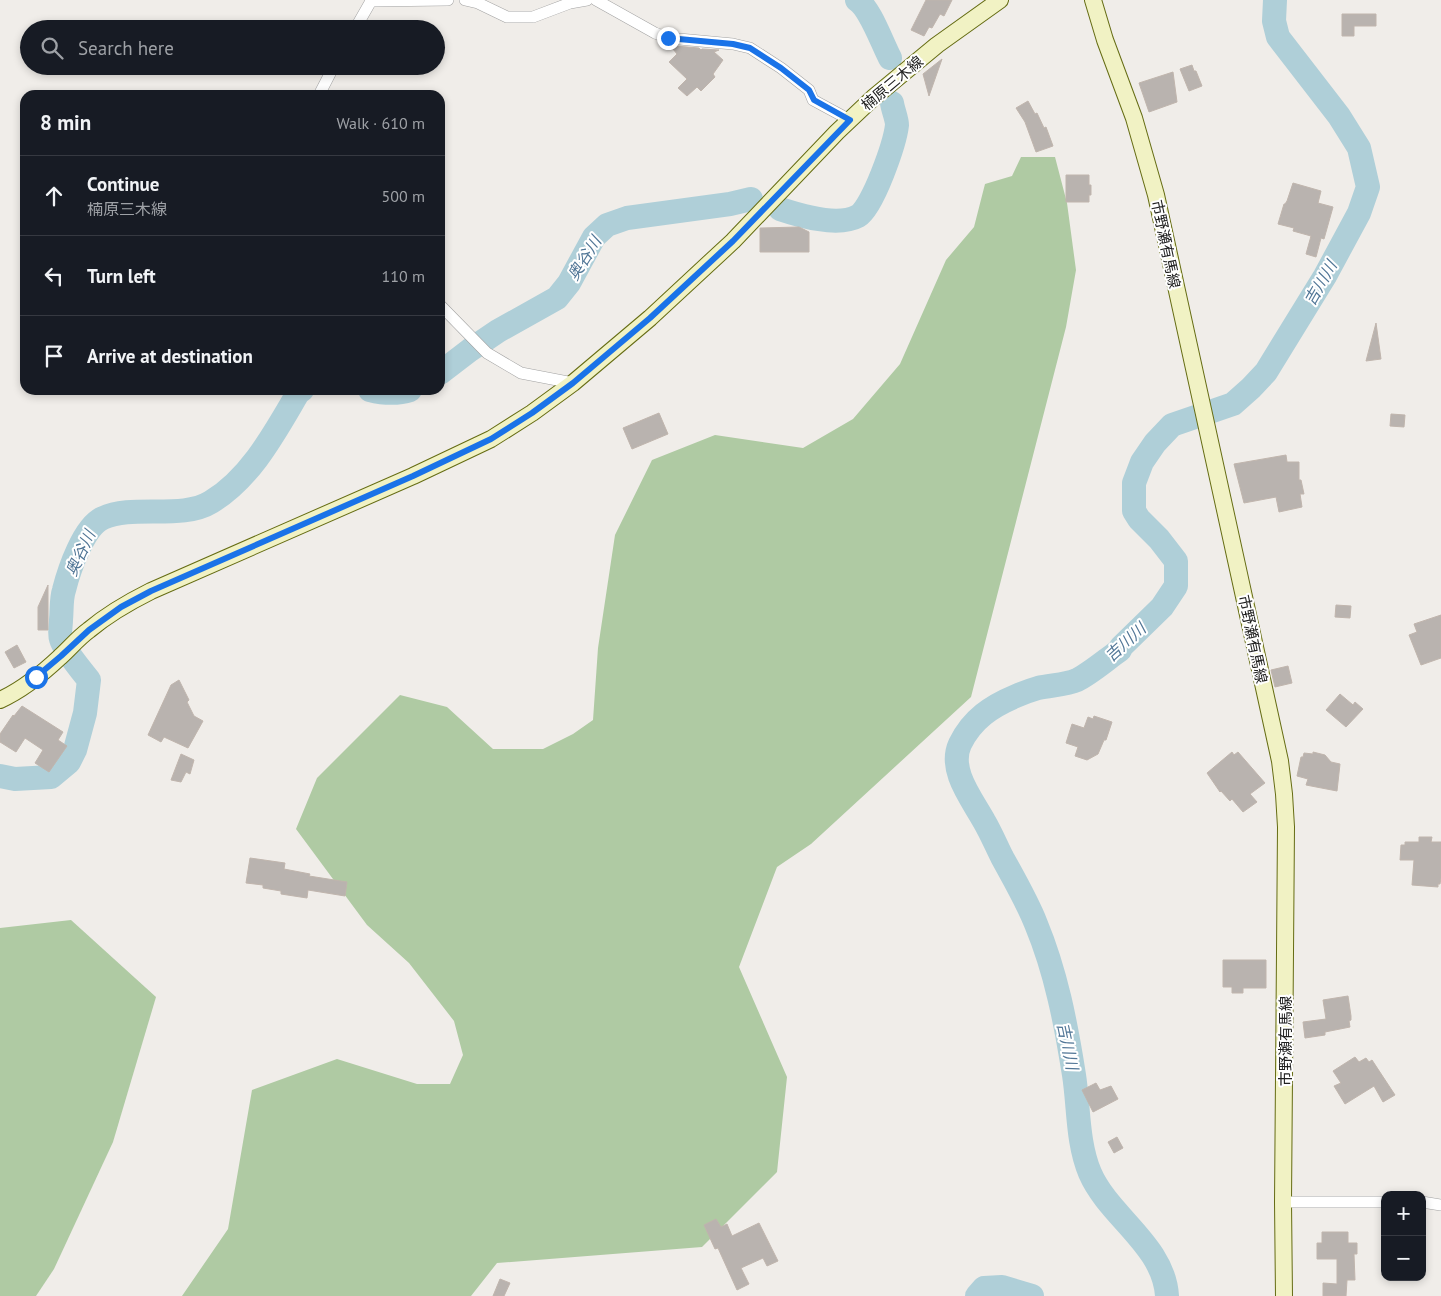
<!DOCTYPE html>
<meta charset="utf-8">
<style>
:root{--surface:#171b24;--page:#20242c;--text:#f1f3f6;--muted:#9ea1a6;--line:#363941}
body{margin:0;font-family:"PT Sans","Noto Sans JP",sans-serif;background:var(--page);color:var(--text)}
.controls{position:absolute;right:15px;bottom:15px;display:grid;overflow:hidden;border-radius:10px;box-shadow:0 2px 8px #0003}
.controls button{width:45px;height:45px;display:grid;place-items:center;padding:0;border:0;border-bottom:1px solid var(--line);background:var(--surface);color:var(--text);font:25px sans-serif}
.stop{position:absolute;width:15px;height:15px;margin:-11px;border:4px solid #1a73e8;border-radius:50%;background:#fff}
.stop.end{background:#1a73e8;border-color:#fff;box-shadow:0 1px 5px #0008}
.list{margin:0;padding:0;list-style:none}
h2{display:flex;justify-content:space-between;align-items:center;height:65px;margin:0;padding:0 20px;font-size:21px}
h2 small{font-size:16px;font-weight:400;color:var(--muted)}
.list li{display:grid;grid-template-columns:32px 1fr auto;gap:15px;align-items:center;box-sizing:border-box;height:80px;padding:0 20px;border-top:1px solid var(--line)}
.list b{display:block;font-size:19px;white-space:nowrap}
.list p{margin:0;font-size:16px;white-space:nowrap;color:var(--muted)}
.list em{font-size:16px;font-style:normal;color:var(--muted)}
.icon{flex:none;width:28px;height:28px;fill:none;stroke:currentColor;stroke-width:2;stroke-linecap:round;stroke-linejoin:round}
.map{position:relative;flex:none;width:1441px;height:1296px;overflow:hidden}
.search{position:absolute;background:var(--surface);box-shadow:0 2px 8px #0003;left:20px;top:20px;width:425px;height:55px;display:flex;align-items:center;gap:12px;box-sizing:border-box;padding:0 18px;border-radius:28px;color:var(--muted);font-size:19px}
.panel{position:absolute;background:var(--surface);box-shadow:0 2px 8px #0003;left:20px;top:90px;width:425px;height:305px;border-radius:15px}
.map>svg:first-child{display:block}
</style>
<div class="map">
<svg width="1441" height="1296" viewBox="0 0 1441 1296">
<rect width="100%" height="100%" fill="#f0ede9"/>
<!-- forest -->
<g fill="#afcaa3">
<polygon points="1021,157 1055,157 1067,203 1076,270 1066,327 971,697 811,844 777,867 739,967 787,1077 777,1172 702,1247 497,1263 471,1296 182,1296 228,1229 252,1090 337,1059 417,1084 450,1084 463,1055 454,1021 409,963 367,925 296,829 317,778 400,695 447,707 493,749 543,749 573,734 593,720 598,648 615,535 652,460 715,435 803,448 853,419 900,364 946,260 974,227 985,184 1012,176"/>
<polygon points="71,920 156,997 113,1142 54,1269 36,1296 0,1296 0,928"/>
</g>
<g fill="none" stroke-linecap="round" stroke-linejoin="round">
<!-- river -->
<g stroke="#afcfd8" stroke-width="24">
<path d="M857,0C870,8 882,43 890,58"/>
<path d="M780,209C801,216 838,227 858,216C873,207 895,143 897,125C897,119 893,110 892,103"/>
<polyline points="440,373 470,350 498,331 557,298 569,283 594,237 607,225 627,218 730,204 751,199"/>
<path d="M370,390C382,393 398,394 410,390"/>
<path d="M0,776L15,779L51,777L69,762L75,750L85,713L89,680C81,670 64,650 61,639C59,634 61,626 61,620C62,610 61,599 64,590C69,570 84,526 103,518C133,504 182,520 211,502C251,478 275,432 298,393L302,390"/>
<polyline points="977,1296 984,1288 1002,1287 1032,1296"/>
<path d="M1167,1296C1164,1245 1109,1217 1090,1173C1077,1142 1079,1107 1074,1075C1066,1024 1056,972 1036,924C1027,901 1014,879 1002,857C996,845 991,833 984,821C972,799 948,770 960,744C972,719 992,706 1016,696C1023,693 1031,690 1038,688C1051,685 1066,685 1077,680C1091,673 1107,659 1120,650L1121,647L1162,607L1176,586V561L1159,539L1139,519L1134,511V483L1142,462L1155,443L1172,425L1233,404L1251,388L1266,372L1325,276L1359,213L1368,187L1359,148L1339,116L1278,37L1274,21L1275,0"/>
</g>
</g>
<!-- building -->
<g fill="#b9b3af" stroke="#c0b5ad">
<polygon points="926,0 952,0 944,16 940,14 932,28 929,27 924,36 911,30"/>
<polygon points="1342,14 1376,14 1376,26 1354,26 1354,36 1342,36"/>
<polygon points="676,46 699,48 701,50 702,49 719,50 714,52 723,60 713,74 715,77 701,91 697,87 687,96 678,88 687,79 669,62 677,54 673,49"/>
<polygon points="942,59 929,96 923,74"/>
<polygon points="1192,65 1194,71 1196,71 1202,86 1189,91 1180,69"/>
<polygon points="1173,72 1177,102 1149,112 1139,83"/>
<polygon points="1028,101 1035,114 1037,113 1044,128 1046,127 1053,146 1036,152 1025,122 1016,108"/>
<polygon points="1066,175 1089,175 1089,185 1091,185 1091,195 1089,195 1089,202 1066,202"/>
<polygon points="1293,183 1321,191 1318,203 1333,207 1324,239 1321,238 1316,257 1306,254 1311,236 1293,231 1294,228 1278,224 1284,204 1285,204 1287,201"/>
<polygon points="799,227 809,232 809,252 760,252 760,228"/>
<polygon points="1376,323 1381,359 1366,361"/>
<polygon points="659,413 668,434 632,449 623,428"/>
<polygon points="1391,414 1405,415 1404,427 1390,426"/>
<polygon points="1286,455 1287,462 1299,462 1299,480 1301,480 1304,494 1300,494 1302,507 1279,512 1276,497 1244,503 1234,464"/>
<polygon points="48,585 48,630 38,630 38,607"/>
<polygon points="1336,605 1351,606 1350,618 1335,617"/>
<polygon points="1441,615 1441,658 1421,665 1409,635 1417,632 1414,624"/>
<polygon points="17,645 26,662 14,668 5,652"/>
<polygon points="1288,666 1292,683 1275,687 1271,670"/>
<polygon points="179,680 189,700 187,702 194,716 203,721 188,748 164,737 161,742 148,735 171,685"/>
<polygon points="1340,694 1353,705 1355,702 1363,709 1346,727 1326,710"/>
<polygon points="22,706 63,732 58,740 67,746 49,772 35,763 43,750 25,738 16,752 0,742 0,734 13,715 14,716"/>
<polygon points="1094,716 1112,722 1106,740 1104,740 1098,754 1087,760 1075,756 1078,747 1066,743 1072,724 1084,728 1088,717 1093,719"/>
<polygon points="1232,752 1234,755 1238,752 1265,783 1250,794 1257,802 1243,812 1232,799 1230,801 1221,791 1220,792 1207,773"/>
<polygon points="1313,752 1325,755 1331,762 1340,764 1337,791 1306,785 1308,779 1297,776 1301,757 1303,757 1304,753 1313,754"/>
<polygon points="181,754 194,760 190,774 186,772 181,782 171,780"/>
<polygon points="1419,837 1432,837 1431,842 1441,842 1441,878 1440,884 1438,884 1438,887 1412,885 1414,860 1400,860 1401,845 1405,845 1405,842 1419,842"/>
<polygon points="250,858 285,863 284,869 310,874 309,876 347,882 345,896 308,890 307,898 281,894 281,891 263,888 263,885 246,883"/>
<polygon points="1223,960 1266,960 1266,988 1243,988 1243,993 1232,993 1232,987 1223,987"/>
<polygon points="1348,996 1351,1016 1351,1020 1349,1021 1350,1027 1325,1032 1325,1035 1305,1038 1303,1022 1326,1019 1323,1000"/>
<polygon points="1355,1057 1359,1062 1366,1058 1369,1062 1372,1060 1395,1095 1383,1102 1374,1086 1345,1104 1334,1086 1341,1083 1333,1071"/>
<polygon points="1096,1083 1100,1090 1111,1086 1118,1099 1093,1112 1082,1090"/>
<polygon points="1117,1137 1123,1148 1114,1153 1108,1142"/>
<polygon points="716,1219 721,1227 727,1224 732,1236 759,1223 778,1261 767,1266 763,1258 741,1268 749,1284 737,1290 718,1248 715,1249 704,1225"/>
<polygon points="1322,1232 1348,1232 1348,1243 1357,1243 1357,1254 1354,1254 1355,1280 1347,1280 1346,1296 1323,1296 1323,1283 1337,1284 1337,1259 1317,1259 1317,1243 1322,1243"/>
<polygon points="500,1279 510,1283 504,1296 493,1296"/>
</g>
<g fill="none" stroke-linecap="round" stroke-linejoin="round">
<defs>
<g id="street">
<polyline points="465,0 478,3 507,17 533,17 570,3 587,0"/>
<polyline points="596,0 655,33 668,38 733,44 750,48 781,68 809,90 813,100 850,120"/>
<polyline points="371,1 448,0"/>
<polyline points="355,29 371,1"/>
<polyline points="319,95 334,66"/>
<polyline points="440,305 487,353 521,373 573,383"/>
<polyline points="1283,1202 1385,1202"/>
<polyline points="1422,1202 1441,1205"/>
</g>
<g id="secondary">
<polyline points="1093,0 1105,40 1134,118 1156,195 1280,761 1284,794 1286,827 1283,1202 1284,1296"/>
<path d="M0,700C22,690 43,673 60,657C70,648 78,638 89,630C108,614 129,602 151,591L413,476L491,439L532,413L573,383L650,318L733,241L837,132L873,98L937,45L1000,0"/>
</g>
</defs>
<!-- street casing -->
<use href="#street" stroke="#a2a2a2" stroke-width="12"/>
<!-- secondary casing -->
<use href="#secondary" stroke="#656c13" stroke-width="18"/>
<!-- street -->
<use href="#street" stroke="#fff" stroke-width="11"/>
<!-- secondary -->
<use href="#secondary" stroke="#f1f2c4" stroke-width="16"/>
</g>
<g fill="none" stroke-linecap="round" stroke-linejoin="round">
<!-- route -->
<polyline stroke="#1a73e8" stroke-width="6" points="36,677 61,656 89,630 121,607 151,591 413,476 491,439 532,413 573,383 650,318 733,241 850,120 814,100 809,90 781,68 750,48 733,44 668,38"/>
</g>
<g text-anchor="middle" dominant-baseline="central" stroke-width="4" stroke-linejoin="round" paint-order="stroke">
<!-- street labels -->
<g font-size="15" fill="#212121" stroke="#fff">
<text transform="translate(892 83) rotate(-40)">楠原三木線</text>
<text transform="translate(1166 244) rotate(78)">市野瀬有馬線</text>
<text transform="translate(1253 639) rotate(78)">市野瀬有馬線</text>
<text transform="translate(1285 1041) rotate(-90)">市野瀬有馬線</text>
</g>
<!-- water labels -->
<g font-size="16" font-style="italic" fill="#517696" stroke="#fff">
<text transform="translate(584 258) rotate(-58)">奥谷川</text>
<text transform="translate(1320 283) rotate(-60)">吉川川</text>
<text transform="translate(80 553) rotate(-65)">奥谷川</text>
<text transform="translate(1125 642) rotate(-42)">吉川川</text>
<text transform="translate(1068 1046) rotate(78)">吉川川</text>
</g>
</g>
</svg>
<div class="controls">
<button>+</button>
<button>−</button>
</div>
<div class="stop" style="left:36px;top:677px"></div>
<div class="stop end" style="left:668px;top:38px"></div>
<div class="search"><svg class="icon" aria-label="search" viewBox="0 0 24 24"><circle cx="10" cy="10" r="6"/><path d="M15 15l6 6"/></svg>Search here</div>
<section class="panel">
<h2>8 min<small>Walk · 610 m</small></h2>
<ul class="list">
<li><svg class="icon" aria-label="ahead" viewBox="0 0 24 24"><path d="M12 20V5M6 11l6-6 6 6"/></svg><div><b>Continue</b><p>楠原三木線</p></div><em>500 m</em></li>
<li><svg class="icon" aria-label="left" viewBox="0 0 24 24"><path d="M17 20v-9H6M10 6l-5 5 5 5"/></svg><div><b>Turn left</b></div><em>110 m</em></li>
<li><svg class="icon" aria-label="arrive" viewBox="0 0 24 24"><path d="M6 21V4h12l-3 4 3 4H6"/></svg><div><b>Arrive at destination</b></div></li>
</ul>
</section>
</div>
